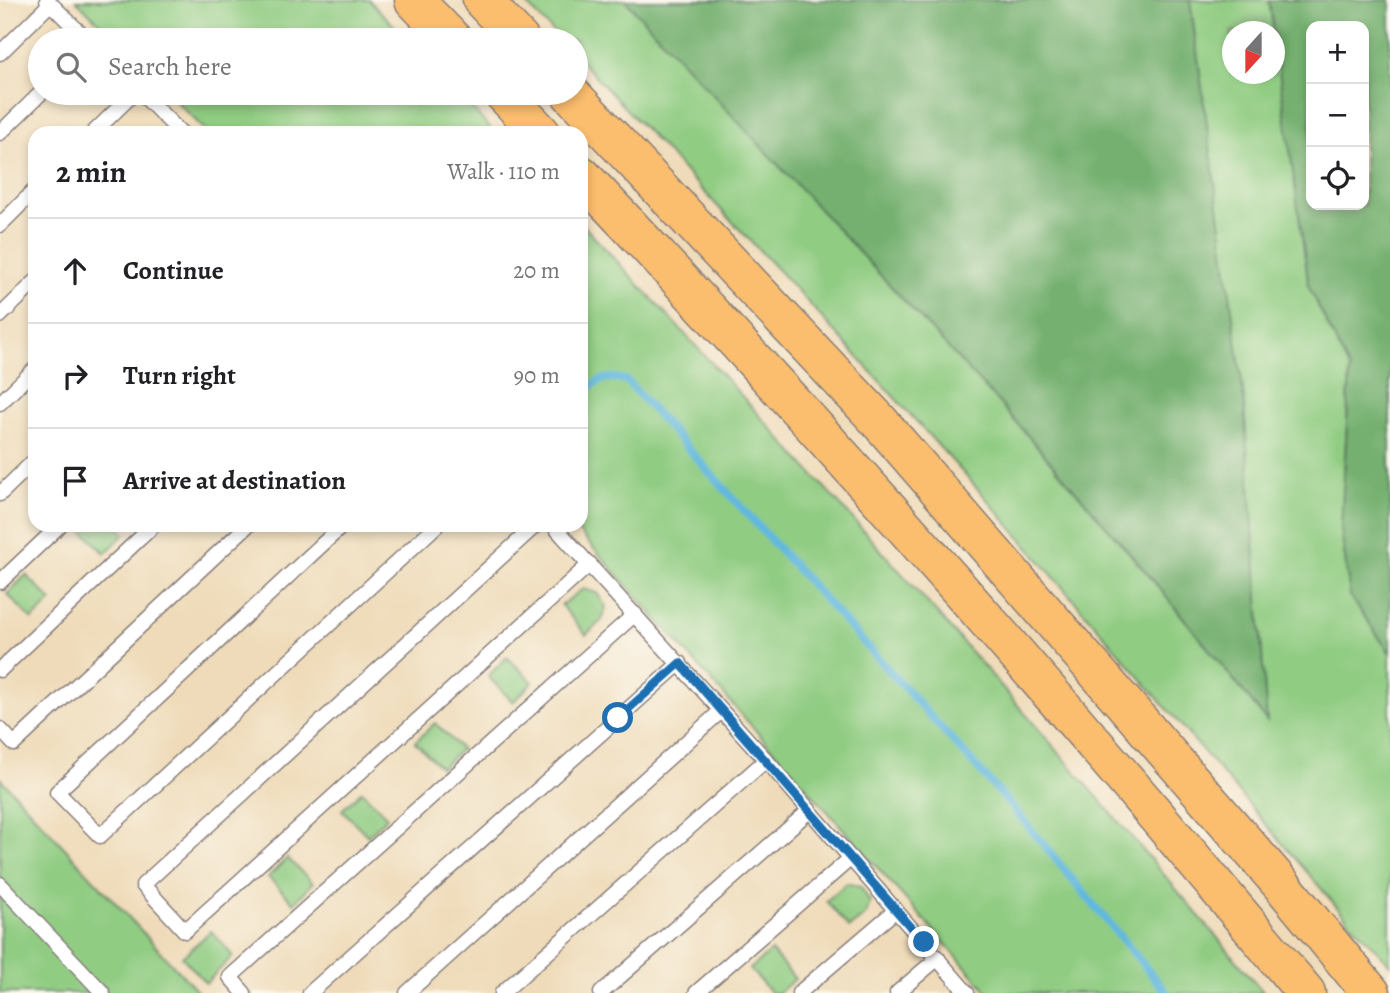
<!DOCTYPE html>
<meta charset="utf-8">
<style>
:root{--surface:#fff;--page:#f6f6f6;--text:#202124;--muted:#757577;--line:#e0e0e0}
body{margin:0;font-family:Alegreya,serif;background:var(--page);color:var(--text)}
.controls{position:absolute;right:21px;top:21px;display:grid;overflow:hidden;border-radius:14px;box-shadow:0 4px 10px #0003}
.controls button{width:63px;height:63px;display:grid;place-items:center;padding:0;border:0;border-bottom:2px solid var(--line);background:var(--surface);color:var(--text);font:35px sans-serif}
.compass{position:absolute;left:1222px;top:21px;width:63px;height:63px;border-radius:50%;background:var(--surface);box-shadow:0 4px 10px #0003;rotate:201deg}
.stop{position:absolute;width:21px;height:21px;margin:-16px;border:5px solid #1f6fb2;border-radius:50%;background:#fff}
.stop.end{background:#1f6fb2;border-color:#fff;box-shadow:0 2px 7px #0008}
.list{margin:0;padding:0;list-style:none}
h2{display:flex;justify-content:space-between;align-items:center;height:91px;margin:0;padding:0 28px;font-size:30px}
h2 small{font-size:23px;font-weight:400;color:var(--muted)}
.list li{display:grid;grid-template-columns:46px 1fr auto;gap:21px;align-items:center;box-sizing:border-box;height:105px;padding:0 28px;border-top:2px solid var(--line)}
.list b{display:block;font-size:26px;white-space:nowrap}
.list em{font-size:23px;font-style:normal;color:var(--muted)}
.icon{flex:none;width:38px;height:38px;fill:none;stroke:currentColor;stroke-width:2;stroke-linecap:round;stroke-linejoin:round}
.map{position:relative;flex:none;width:1390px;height:993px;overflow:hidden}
.search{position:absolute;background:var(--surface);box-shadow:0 4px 10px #0003;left:28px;top:28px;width:560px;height:77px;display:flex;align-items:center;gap:18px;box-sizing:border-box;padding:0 24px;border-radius:38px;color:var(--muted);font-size:26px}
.panel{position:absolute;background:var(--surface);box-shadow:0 4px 10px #0003;left:28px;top:126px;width:560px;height:406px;border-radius:21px}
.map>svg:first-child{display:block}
</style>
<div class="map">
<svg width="1390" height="993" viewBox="0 0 1390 993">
<rect width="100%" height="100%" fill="#fbf7ec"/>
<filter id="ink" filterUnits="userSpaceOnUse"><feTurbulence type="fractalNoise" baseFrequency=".0143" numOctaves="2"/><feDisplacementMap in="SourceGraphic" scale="14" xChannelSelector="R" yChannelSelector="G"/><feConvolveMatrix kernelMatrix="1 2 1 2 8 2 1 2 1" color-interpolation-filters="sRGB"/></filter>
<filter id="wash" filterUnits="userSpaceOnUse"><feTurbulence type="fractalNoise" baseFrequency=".00686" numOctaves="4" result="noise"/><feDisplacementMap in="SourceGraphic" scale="28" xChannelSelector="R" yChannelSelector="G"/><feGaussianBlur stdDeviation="1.57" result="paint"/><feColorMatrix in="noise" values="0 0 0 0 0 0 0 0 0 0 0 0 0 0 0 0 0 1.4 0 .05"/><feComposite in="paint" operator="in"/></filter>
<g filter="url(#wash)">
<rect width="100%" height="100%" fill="#efdbb9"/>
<!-- green -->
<g fill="#90cc82" stroke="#59775e" stroke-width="2">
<polygon points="76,0 369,0 408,40 116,40"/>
<polygon points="523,0 625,0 1002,406 1152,579 1266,720 1243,391 1190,0 1269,0 1274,31 1232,32 1232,74 1274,74 1275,35 1309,287 1350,370 1341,528 1350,596 1390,653 1390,964 1349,921 986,498 794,287 576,56 576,40 561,40"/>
<polygon points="168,93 457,93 495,133 208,133"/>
<path d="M581,223C817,473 1043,730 1264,993H989L573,525H581Z"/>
<polygon points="81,525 116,525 125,534 105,553 79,527"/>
<polygon points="26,575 52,601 32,620 7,594"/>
<polygon points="583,589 597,593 606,607 602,620 586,635 561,605"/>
<polygon points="507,657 533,682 513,702 488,676"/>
<polygon points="435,723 461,749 441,768 415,742"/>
<polygon points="0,778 199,993 0,993"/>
<polygon points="362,791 387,817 368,836 342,810"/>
<polygon points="287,858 313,883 294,903 268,877"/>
<polygon points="847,883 861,887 870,902 866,915 849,928 826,901"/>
<polygon points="211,931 233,956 206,983 182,957"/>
<polygon points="771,951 795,979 778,993 771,993 750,969"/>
</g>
<!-- forest -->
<g fill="#74b070" stroke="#4b6956" stroke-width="2" fill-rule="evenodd">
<polygon points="625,0 1190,0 1243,391 1267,721 1152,579 1002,406"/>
<path d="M1269,0H1390V653L1350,596L1341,528L1350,370L1309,287ZM1311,26H1364V205H1311Z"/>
</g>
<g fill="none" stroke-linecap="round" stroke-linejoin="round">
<!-- stream -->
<path stroke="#62b8de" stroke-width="8" d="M581,395C596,381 604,374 626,380L1009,803L1167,993"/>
</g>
</g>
<g filter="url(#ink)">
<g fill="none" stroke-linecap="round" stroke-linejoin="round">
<defs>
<g id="service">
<polyline points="47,0 87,40"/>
<polyline points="0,53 50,4"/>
<polyline points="141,93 181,133"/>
<polyline points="0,133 41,93"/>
<polyline points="93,133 134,93"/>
<polyline points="0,225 35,190"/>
<polyline points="0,316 35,282"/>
<polyline points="0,403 35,369"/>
<polyline points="0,494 35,460"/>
<polyline points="343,525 57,792 100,836 437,525"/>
<polyline points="536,525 143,885 185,931 590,564"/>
<polyline points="553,525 766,760 967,993"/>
<polyline points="0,582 60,525"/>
<polyline points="0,670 154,525"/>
<polyline points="0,729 14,744 248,525"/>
<polyline points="0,884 103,993"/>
<polyline points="244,993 230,977 635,614"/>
<polyline points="310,993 680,663"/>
<polyline points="407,993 721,711"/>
<polyline points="502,993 766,760"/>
<polyline points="601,993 809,811"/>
<polyline points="696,993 851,858"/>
<polyline points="799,993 896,910"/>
<polyline points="897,993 938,958"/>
</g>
<g id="motorway">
<polyline points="414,0 453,40"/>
<polyline points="482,0 520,40"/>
<polyline points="503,93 541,133"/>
<polyline points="570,93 878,420 1281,884 1371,993"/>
<path d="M581,175C832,439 1072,713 1306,993"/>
</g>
</defs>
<!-- service casing -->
<use href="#service" stroke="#887e7a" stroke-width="17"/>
<!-- motorway casing -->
<use href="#motorway" stroke="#887e7a" stroke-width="41"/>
<!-- service -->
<use href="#service" stroke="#fff" stroke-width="14"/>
<!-- motorway -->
<use href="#motorway" stroke="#fbbd6e" stroke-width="38"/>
</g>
</g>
<g fill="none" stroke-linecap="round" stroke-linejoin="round" filter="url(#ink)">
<!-- route -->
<polyline stroke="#1f6fb2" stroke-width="9" points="618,718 680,663 924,942"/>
</g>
</svg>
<div class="controls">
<button>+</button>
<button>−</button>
<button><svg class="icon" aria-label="locate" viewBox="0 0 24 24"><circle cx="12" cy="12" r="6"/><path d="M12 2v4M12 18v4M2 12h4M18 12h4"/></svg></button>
</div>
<svg class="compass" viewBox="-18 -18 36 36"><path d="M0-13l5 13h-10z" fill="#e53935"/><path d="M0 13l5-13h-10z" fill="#757577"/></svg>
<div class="stop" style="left:618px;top:718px"></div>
<div class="stop end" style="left:924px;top:942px"></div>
<div class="search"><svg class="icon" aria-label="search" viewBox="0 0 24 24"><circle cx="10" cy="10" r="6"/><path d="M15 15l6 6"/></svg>Search here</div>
<section class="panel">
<h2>2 min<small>Walk · 110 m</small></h2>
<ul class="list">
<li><svg class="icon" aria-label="ahead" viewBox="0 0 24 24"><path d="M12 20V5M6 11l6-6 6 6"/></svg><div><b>Continue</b></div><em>20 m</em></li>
<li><svg class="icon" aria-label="right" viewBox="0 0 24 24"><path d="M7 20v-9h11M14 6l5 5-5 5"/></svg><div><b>Turn right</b></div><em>90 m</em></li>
<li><svg class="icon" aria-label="arrive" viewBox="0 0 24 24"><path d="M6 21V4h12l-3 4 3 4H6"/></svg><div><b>Arrive at destination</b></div></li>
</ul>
</section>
</div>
